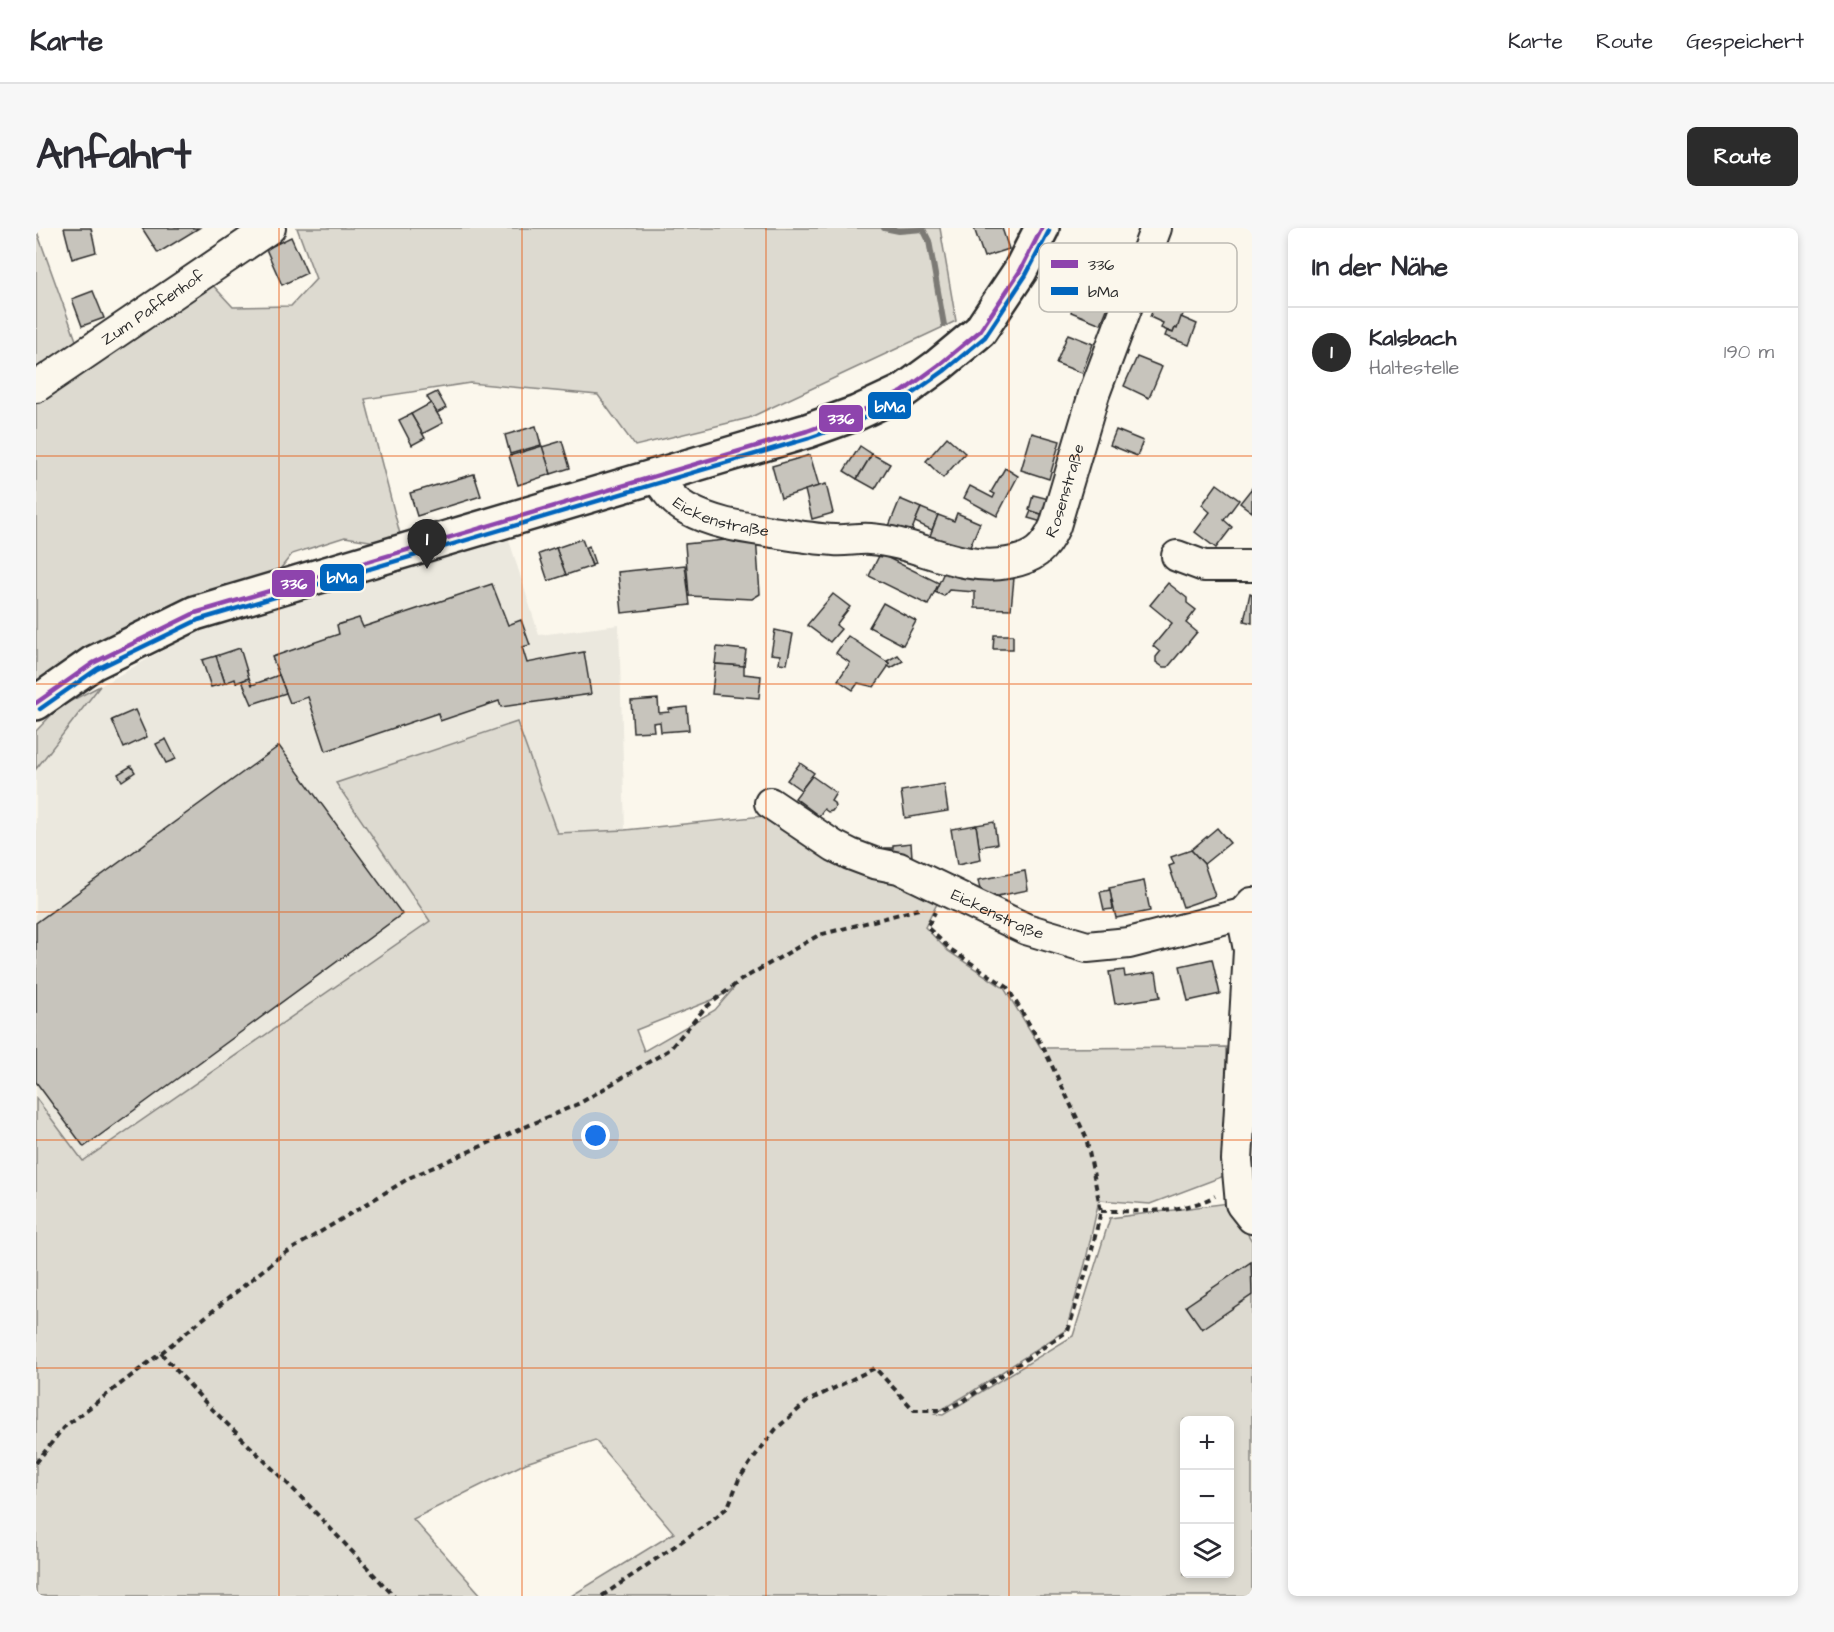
<!DOCTYPE html>
<html lang="de">
<meta charset="utf-8">
<style>
:root{--surface:#fff;--page:#f7f7f7;--text:#2b2b33;--muted:#7c7c81;--line:#e1e1e2;--accent:#2b2b2b}
body{margin:0;font-family:"Architects Daughter",sans-serif;background:var(--page);color:var(--text)}
.controls{position:absolute;right:18px;bottom:18px;display:grid;overflow:hidden;border-radius:9px;box-shadow:0 3px 9px #0003}
.controls button{width:54px;height:54px;display:grid;place-items:center;padding:0;border:0;border-bottom:2px solid var(--line);background:var(--surface);color:var(--text);font:30px sans-serif}
.you{position:absolute;left:560px;top:908px;width:21px;height:21px;margin:-15px;border:4px solid #fff;border-radius:50%;background:#1a73e8;box-shadow:0 0 0 9px #1a73e833}
.badge{display:grid;place-items:center;width:39px;height:39px;border-radius:50%;background:var(--accent);color:#fff;font-size:20px;font-weight:700}
.pin{position:absolute;translate:-50% -50px;filter:drop-shadow(0 2px 3px #0008)}
.pin::after{content:'';position:absolute;top:32px;width:21px;height:18px;background:inherit;clip-path:polygon(0 0,100% 0,50% 100%)}
.list{margin:0;padding:0;list-style:none}
h2{display:flex;justify-content:space-between;align-items:center;height:78px;margin:0;padding:0 24px;font-size:26px}
h2 small{font-size:20px;font-weight:400;color:var(--muted)}
.list li{display:grid;grid-template-columns:39px 1fr auto;gap:18px;align-items:center;box-sizing:border-box;height:90px;padding:0 24px;border-top:2px solid var(--line)}
.list b{display:block;font-size:22px;white-space:nowrap}
.list p{margin:0;font-size:20px;white-space:nowrap;color:var(--muted)}
.list em{font-size:20px;font-style:normal;color:var(--muted)}
.icon{flex:none;width:33px;height:33px;fill:none;stroke:currentColor;stroke-width:2;stroke-linecap:round;stroke-linejoin:round}
.map{position:relative;flex:none;width:1216px;height:1368px;overflow:hidden;border-radius:9px}
header{display:flex;align-items:center;gap:36px;box-sizing:border-box;height:84px;padding:0 30px;background:var(--surface);border-bottom:2px solid var(--line)}
header strong{font-size:28px}
nav{display:flex;gap:33px;margin-inline-start:auto;font-size:21px}
.intro{display:flex;align-items:center;justify-content:space-between;box-sizing:border-box;height:144px;padding:0 36px}
h1{margin:0;font-size:42px}
.button{padding:15px 27px;border-radius:9px;background:var(--accent);color:#fff;font-size:21px;font-weight:700}
main{display:flex;gap:36px;padding:0 36px}
aside{flex:1;background:var(--surface);border-radius:9px;box-shadow:0 3px 9px #0003}
.map>svg:first-child{display:block}
</style>
<header>
<strong>Karte</strong>
<nav><a>Karte</a><a>Route</a><a>Gespeichert</a></nav>
</header>
<div class="intro"><h1>Anfahrt</h1><a class="button">Route</a></div>
<main>
<div class="map">
<svg width="1216" height="1368" viewBox="0 0 1216 1368">
<rect width="100%" height="100%" fill="#fbf7ec"/>
<filter id="ink" filterUnits="userSpaceOnUse"><feTurbulence type="fractalNoise" baseFrequency=".0167" numOctaves="2"/><feDisplacementMap in="SourceGraphic" scale="12" xChannelSelector="R" yChannelSelector="G"/><feConvolveMatrix kernelMatrix="1 2 1 2 8 2 1 2 1" color-interpolation-filters="sRGB"/></filter>
<g filter="url(#ink)">
<!-- built -->
<polygon fill="#ebe8de" points="472,309 503,407 583,397 589,602 521,605 301,555 394,693 47,933 0,870 0,541 64,458 159,404"/>
<!-- green -->
<g fill="#dddad0" stroke="#84827e" stroke-width="1.5" fill-rule="evenodd">
<polygon points="261,0 904,0 920,93 713,190 599,218 562,167 434,155 329,171 364,306 340,314 309,309 256,326 241,345 164,369 49,419 0,457 0,166 171,51 197,79 255,78 280,51"/>
<polygon points="0,1 41,115 0,146"/>
<polygon points="64,458 0,541 0,503 23,479"/>
<path d="M481,494L521,605L589,602L757,585L903,672L889,699L912,723L968,760L1005,820L1190,819L1188,948L1114,976L1063,972L1049,1036L1030,1102L934,1165L898,1186L907,1187L1037,1108L1074,990L1193,975L1216,1013V1368H535L638,1305L559,1212L490,1235L377,1291L446,1368H0V870L47,933L394,693L300,555ZM698,760L679,782L608,823L600,802L681,770ZM1148,1192H1194V1346H1148Z"/>
</g>
<g fill="none" stroke-linecap="round" stroke-linejoin="round">
<!-- stream -->
<polyline stroke="#7b7a75" stroke-width="6" points="848,0 863,3 887,1 893,13 908,97"/>
</g>
<!-- building -->
<g fill="#c7c4bc" stroke="#2b2b2b" stroke-width="1.5">
<polygon points="28,0 55,0 60,24 36,31"/>
<polygon points="106,0 163,0 122,25"/>
<polygon points="938,0 966,0 973,21 948,29"/>
<polygon points="255,9 271,45 246,57 230,21"/>
<polygon points="1050,55 1077,66 1065,96 1035,84 1038,71 1043,73"/>
<polygon points="1124,56 1154,69 1141,101 1139,100 1137,105 1125,100 1127,95 1114,89 1118,78 1115,77"/>
<polygon points="57,63 68,90 46,98 36,71"/>
<polygon points="1145,89 1161,96 1153,117 1129,108 1131,103 1137,105 1139,100 1141,101"/>
<polygon points="1032,106 1057,116 1046,145 1020,135"/>
<polygon points="1101,129 1126,139 1113,170 1088,158"/>
<polygon points="401,164 410,180 401,185 391,169"/>
<polygon points="395,175 407,195 386,206 375,186"/>
<polygon points="375,186 389,210 376,217 363,192"/>
<polygon points="500,198 505,217 474,226 469,207"/>
<polygon points="1080,202 1107,213 1101,228 1074,217"/>
<polygon points="996,205 1024,213 1013,251 985,242"/>
<polygon points="911,209 929,225 907,250 890,233"/>
<polygon points="526,213 534,240 515,246 506,219"/>
<polygon points="506,218 515,246 482,257 473,228"/>
<polygon points="824,218 836,226 821,251 808,243"/>
<polygon points="836,226 854,236 839,261 821,251"/>
<polygon points="774,227 783,258 745,270 736,238"/>
<polygon points="969,240 982,248 961,288 928,270 934,258 957,270 959,266 955,264"/>
<polygon points="438,246 445,268 381,288 374,265"/>
<polygon points="790,256 797,285 776,291 769,262"/>
<polygon points="1181,256 1203,272 1188,292 1196,299 1180,320 1159,304 1174,284 1166,277"/>
<polygon points="1216,260 1216,284 1204,275"/>
<polygon points="997,267 1013,271 1008,287 993,282"/>
<polygon points="864,271 885,280 872,311 851,303"/>
<polygon points="885,280 902,287 896,302 879,294"/>
<polygon points="995,283 1008,287 1006,294 992,290"/>
<polygon points="921,285 944,295 931,326 892,313 902,287 918,293"/>
<polygon points="720,309 724,366 716,371 653,368 649,316"/>
<polygon points="546,311 556,338 530,347 520,320"/>
<polygon points="553,318 559,336 556,337 549,320"/>
<polygon points="520,320 530,347 512,353 503,326"/>
<polygon points="844,326 903,355 892,377 833,348"/>
<polygon points="649,337 654,377 586,385 582,344"/>
<polygon points="908,344 978,350 975,381 939,380 939,364 913,362 908,368 899,364"/>
<polygon points="1132,355 1151,370 1151,375 1160,382 1150,395 1161,404 1132,439 1127,439 1120,434 1120,429 1124,424 1117,418 1136,395 1114,377"/>
<polygon points="456,356 472,397 485,392 494,417 486,419 491,435 548,424 555,466 465,479 463,473 404,493 402,485 290,523 272,469 254,475 236,429 303,406 301,397 323,390 327,399"/>
<polygon points="1214,365 1216,366 1216,395 1208,393"/>
<polygon points="797,366 814,379 800,397 805,401 794,414 771,397"/>
<polygon points="847,375 880,393 867,417 833,399"/>
<polygon points="739,402 757,406 751,436 743,435 744,427 735,426"/>
<polygon points="958,407 977,407 977,421 957,421"/>
<polygon points="812,408 854,436 838,459 822,455 817,462 802,452 814,435 800,425"/>
<polygon points="681,419 710,422 708,438 679,436"/>
<polygon points="204,420 213,450 200,455 199,451 189,455 180,428"/>
<polygon points="862,427 867,433 855,440 852,438 854,436 851,433"/>
<polygon points="180,428 189,455 175,459 166,432"/>
<polygon points="679,436 708,438 708,446 725,448 723,470 676,466"/>
<polygon points="243,447 250,465 216,476 206,453 213,450 216,457"/>
<polygon points="622,471 623,485 633,484 633,481 651,479 653,502 625,504 624,494 617,495 618,503 597,504 595,473"/>
<polygon points="99,482 111,509 88,520 76,492"/>
<polygon points="130,511 140,531 130,535 120,516"/>
<polygon points="243,518 366,686 48,919 0,854 0,695"/>
<polygon points="764,535 778,545 765,562 751,552"/>
<polygon points="95,538 99,544 86,553 82,546"/>
<polygon points="776,548 800,565 795,573 798,575 799,579 796,583 792,584 788,581 783,588 759,570"/>
<polygon points="908,556 912,583 869,590 865,563"/>
<polygon points="958,594 961,616 943,619 940,597"/>
<polygon points="940,597 945,632 921,637 915,601"/>
<polygon points="1181,600 1194,615 1168,636 1155,622"/>
<polygon points="875,615 876,629 850,629 849,620 857,620 857,617"/>
<polygon points="1155,622 1168,636 1179,668 1147,679 1133,638 1138,636 1135,629"/>
<polygon points="989,643 992,662 946,671 942,652"/>
<polygon points="1108,653 1114,683 1080,690 1073,660"/>
<polygon points="1074,662 1077,681 1068,682 1064,664"/>
<polygon points="1176,731 1184,766 1152,773 1144,738"/>
<polygon points="1088,742 1089,749 1120,744 1124,769 1079,776 1073,744"/>
<polygon points="1215,1034 1216,1067 1166,1101 1150,1078"/>
</g>
<g fill="none" stroke-linecap="round" stroke-linejoin="round">
<defs>
<g id="minor">
<path id="s1" d="M0,159L234,0"/>
<path id="s2" d="M620,248C629,261 637,274 651,281C680,297 712,300 743,305C761,308 780,311 798,312C810,313 822,310 834,311C882,314 923,344 972,335C998,330 1008,322 1019,298L1058,166L1120,0"/>
<polyline points="1141,328 1168,338 1216,338"/>
<path id="s3" d="M734,575L798,618L814,626L838,635L863,640L990,701L1051,719L1093,715L1206,686"/>
<polyline points="1216,675 1206,686 1213,722 1201,932 1205,976 1216,990"/>
</g>
<polyline id="major" points="0,475 57,435 159,385 771,203 821,185 866,164 903,137 944,103 984,43 1006,0"/>
</defs>
<!-- minor casing -->
<use href="#minor" stroke="#2b2b2b" stroke-width="34"/>
<!-- major casing -->
<use href="#major" stroke="#2b2b2b" stroke-width="38"/>
<!-- path -->
<g stroke="#2b2b2b" stroke-width="4" stroke-dasharray="6 4.5" stroke-linecap="butt">
<path d="M1065,983C1102,983 1146,986 1179,968"/>
<polyline points="125,1125 168,1173 261,1265 358,1368"/>
<polyline points="0,1235 27,1200 125,1125 243,1029 375,949 544,875 633,822 669,780 705,752 783,707 887,680"/>
<polyline points="566,1368 671,1296 692,1279 703,1251 719,1228 740,1201 772,1173 839,1140 878,1182 908,1182 927,1173 1032,1103 1052,1038 1065,983 1050,909 1008,821 971,759 914,721 891,699 899,684"/>
</g>
<!-- minor -->
<use href="#minor" stroke="#fbf7ec" stroke-width="30"/>
<!-- major -->
<use href="#major" stroke="#fbf7ec" stroke-width="33"/>
<defs>
<polyline id="bus-1" points="0,475 57,435 159,385 771,203 821,185 866,164 903,137 944,103 984,43 1006,0"/>
<polyline id="bus-2" points="4,481 61,441 162,392 773,210 824,192 870,170 908,143 949,109 990,47 1013,3"/>
</defs>
<!-- bus-1 casing -->
<use href="#bus-1" stroke="#fbf7ec" stroke-width="9"/>
<!-- bus-2 casing -->
<use href="#bus-2" stroke="#fbf7ec" stroke-width="9"/>
<!-- bus-1 -->
<use href="#bus-1" stroke="#8e44ad" stroke-width="4.5"/>
<!-- bus-2 -->
<use href="#bus-2" stroke="#0065bd" stroke-width="4.5"/>
</g>
</g>
<!-- grid -->
<path fill="none" stroke="#e8590c" stroke-width="1.5" stroke-opacity="0.55" d="M243,0V1368M486,0V1368M730,0V1368M973,0V1368M0,228H1216M0,456H1216M0,684H1216M0,912H1216M0,1140H1216"/>
<g text-anchor="middle" dominant-baseline="central" stroke-width="5" stroke-linejoin="round" paint-order="stroke">
<!-- street labels -->
<g font-size="16" fill="#2b2b2b" stroke="#fbf7ec">
<text stroke="none"><textPath href="#s1" startOffset="141">Zum Paffenhof</textPath></text>
<text stroke="none"><textPath href="#s2" startOffset="474">Rosenstraße</textPath></text>
<text stroke="none"><textPath href="#s2" startOffset="81">Eickenstraße</textPath></text>
<text stroke="none"><textPath href="#s3" startOffset="255">Eickenstraße</textPath></text>
</g>
</g>
<!-- legend -->
<rect x="1003" y="15" width="198" height="69" rx="9" fill="#fbf7ec" stroke="#bdbab2" stroke-width="1.5"/>
<rect x="1015" y="32" width="27" height="8" fill="#8e44ad"/>
<rect x="1015" y="59" width="27" height="8" fill="#0065bd"/>
<g font-size="16" fill="#2b2b2b">
<text x="1052" y="42">336</text>
<text x="1052" y="69">bMa</text>
</g>
<g stroke="#fbf7ec" stroke-width="2">
<rect x="831" y="163" width="45" height="29" rx="6" fill="#0065bd"/>
<rect x="782" y="176" width="46" height="29" rx="6" fill="#8e44ad"/>
<rect x="283" y="335" width="46" height="29" rx="6" fill="#0065bd"/>
<rect x="235" y="341" width="45" height="29" rx="6" fill="#8e44ad"/>
</g>
<g font-size="16" text-anchor="middle" font-weight="bold" fill="#fff">
<text x="854" y="184">bMa</text>
<text x="805" y="196">336</text>
<text x="306" y="355">bMa</text>
<text x="258" y="361">336</text>
</g>
</svg>
<div class="controls">
<button>+</button>
<button>−</button>
<button><svg class="icon" aria-label="layers" viewBox="0 0 24 24"><path d="M12 4l9 5-9 5-9-5zM3 14l9 5 9-5"/></svg></button>
</div>
<div class="you"></div>
<div class="pin badge" style="left:391px;top:341px">1</div>
</div>
<aside>
<h2>In der Nähe<small></small></h2>
<ul class="list">
<li><span class="badge">1</span><div><b>Kalsbach</b><p>Haltestelle</p></div><em>190 m</em></li>
</ul>
</aside>
</main>
